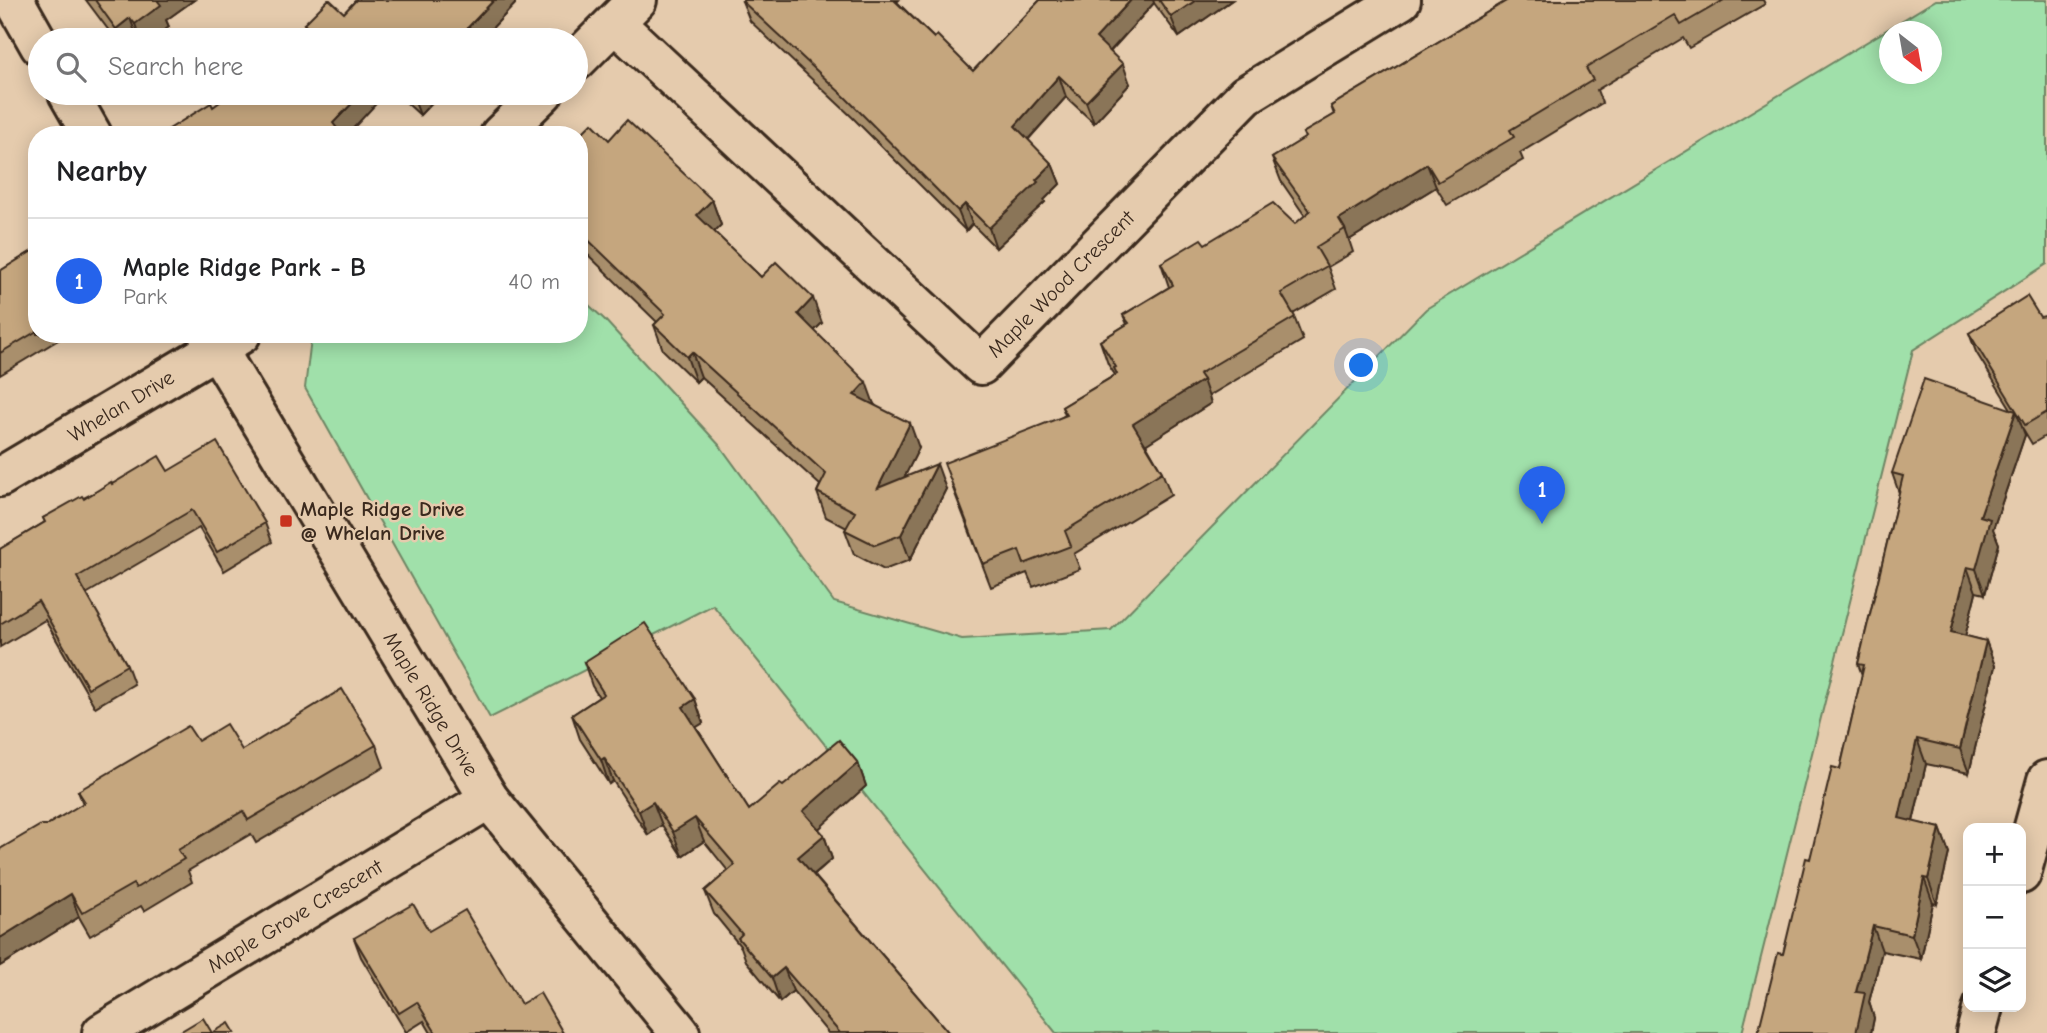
<!DOCTYPE html>
<meta charset="utf-8">
<style>
:root{--surface:#fff;--page:#f2f2f2;--text:#202124;--muted:#757577;--line:#e0e0e0;--accent:#2563eb}
body{margin:0;font-family:"Comic Neue",sans-serif;background:var(--page);color:var(--text)}
.controls{position:absolute;right:21px;bottom:21px;display:grid;overflow:hidden;border-radius:14px;box-shadow:0 4px 18px #0003}
.controls button{width:63px;height:63px;display:grid;place-items:center;padding:0;border:0;border-bottom:2px solid var(--line);background:var(--surface);color:var(--text);font:35px sans-serif}
.compass{position:absolute;left:1879px;top:21px;width:63px;height:63px;border-radius:50%;background:var(--surface);box-shadow:0 4px 18px #0003;rotate:149deg}
.you{position:absolute;left:1362px;top:366px;width:24px;height:24px;margin:-18px;border:5px solid #fff;border-radius:50%;background:#1a73e8;box-shadow:0 0 0 10px #1a73e833}
.badge{display:grid;place-items:center;width:46px;height:46px;border-radius:50%;background:var(--accent);color:#fff;font-size:23px;font-weight:700}
.pin{position:absolute;translate:-50% -58px;filter:drop-shadow(0 2px 4px #0008)}
.pin::after{content:'';position:absolute;top:37px;width:24px;height:21px;background:inherit;clip-path:polygon(0 0,100% 0,50% 100%)}
.list{margin:0;padding:0;list-style:none}
h2{display:flex;justify-content:space-between;align-items:center;height:91px;margin:0;padding:0 28px;font-size:30px}
h2 small{font-size:23px;font-weight:400;color:var(--muted)}
.list li{display:grid;grid-template-columns:46px 1fr auto;gap:21px;align-items:center;box-sizing:border-box;height:126px;padding:0 28px;border-top:2px solid var(--line)}
.list b{display:block;font-size:26px;white-space:nowrap}
.list p{margin:0;font-size:23px;white-space:nowrap;color:var(--muted)}
.list em{font-size:23px;font-style:normal;color:var(--muted)}
.icon{flex:none;width:38px;height:38px;fill:none;stroke:currentColor;stroke-width:2;stroke-linecap:round;stroke-linejoin:round}
.map{position:relative;flex:none;width:2047px;height:1033px;overflow:hidden}
.search{position:absolute;background:var(--surface);box-shadow:0 4px 18px #0003;left:28px;top:28px;width:560px;height:77px;display:flex;align-items:center;gap:18px;box-sizing:border-box;padding:0 24px;border-radius:38px;color:var(--muted);font-size:26px}
.panel{position:absolute;background:var(--surface);box-shadow:0 4px 18px #0003;left:28px;top:126px;width:560px;height:217px;border-radius:28px}
.map>svg:first-child{display:block}
</style>
<div class="map">
<svg width="2047" height="1033" viewBox="0 0 2047 1033">
<rect width="100%" height="100%" fill="#e5cbad"/>
<filter id="ink" filterUnits="userSpaceOnUse"><feTurbulence type="fractalNoise" baseFrequency=".0143" numOctaves="2"/><feDisplacementMap in="SourceGraphic" scale="14" xChannelSelector="R" yChannelSelector="G"/><feConvolveMatrix kernelMatrix="1 2 1 2 8 2 1 2 1" color-interpolation-filters="sRGB"/></filter>
<g filter="url(#ink)">
<!-- green -->
<path fill="#a0e0aa" stroke="#6e8564" stroke-width="2" fill-rule="evenodd" d="M1936,0H2047V264L1913,350L1742,1033H1056L713,605L490,718L305,388L311,339L318,334H579V296L604,319L720,446L834,602L962,639L1111,630L1426,309ZM1890,32H1932V74H1890Z"/>
<g fill="none" stroke-linecap="round" stroke-linejoin="round">
<defs>
<g id="minor">
<polyline points="14,0 40,46"/>
<polyline points="615,23 981,365 1246,95 1401,0"/>
<polyline points="576,61 637,0"/>
<polyline points="68,93 92,135"/>
<polyline points="500,135 543,93"/>
<polyline points="208,334 489,799 680,1033"/>
<polyline points="0,477 241,334"/>
<polyline points="2021,874 2047,780"/>
<polyline points="102,1033 489,799"/>
<polyline points="1976,1033 1983,1007"/>
</g>
</defs>
<!-- minor casing -->
<use href="#minor" stroke="#3b2a1e" stroke-width="44"/>
<!-- minor -->
<use href="#minor" stroke="#e5cbad" stroke-width="38"/>
</g>
<!-- wall -->
<g fill="#a98f6c" stroke="#3b2a1e" stroke-width="2">
<polygon points="86,0 194,0 166,20 169,27 151,40 116,40"/>
<polygon points="356,0 516,0 515,2 515,4 481,40 303,40 309,36 304,24 344,13"/>
<polygon points="744,0 899,0 897,2 934,38 973,71 1040,0 1232,0 1179,37 1154,3 1110,52 1130,84 1094,123 1066,97 1028,140 1052,164 1060,184 1044,200 1045,202 996,248 972,224 966,231 852,117 750,21 742,1"/>
<polygon points="1508,0 1763,0 1765,4 1689,48 1683,38 1597,90 1602,103 1520,153 1523,160 1447,205 1436,187 1349,240 1353,252 1328,267 1336,289 1293,314 1303,340 1209,396 1211,403 1146,444 1162,472 1171,495 1074,554 1080,569 1033,587 1027,573 991,587 952,486 1065,415 1062,407 1115,375 1108,364 1100,341 1127,324 1123,315 1169,287 1161,263 1205,244 1295,224 1305,216 1281,181 1272,158 1305,138 1303,133 1334,115 1331,106"/>
<polygon points="396,93 441,93 420,115"/>
<polygon points="579,136 609,140 712,200 721,225 714,232 761,277 822,323 814,331 875,405 919,448 904,477 946,489 910,560 884,570 854,554 845,530 847,528 826,517 817,492 820,485 701,377 696,382 663,350 654,325 657,322 579,246"/>
<polygon points="37,248 37,334 68,334 0,375 0,271"/>
<polygon points="2047,316 2047,435 2032,444 2023,429 2025,435 1993,529 1999,544 1985,594 1976,592 1965,636 1986,641 1995,666 1969,773 1926,764 1913,822 1940,828 1949,853 1937,904 1933,903 1921,959 1882,951 1869,1002 1874,1018 1871,1033 1758,1033 1783,954 1810,859 1840,769 1862,675 1858,664 1899,493 1892,473 2011,409 1976,352 1969,333"/>
<polygon points="168,471 265,523 272,542 224,571 199,528 86,594 127,665 134,684 95,707 45,620 0,647 0,549 45,522 43,518 112,484"/>
<polygon points="584,662 695,699 703,723 696,727 749,810 783,786 858,763 866,786 818,829 824,835 832,859 814,875 949,1033 828,1033 793,991 780,1002 746,961 741,947 714,914 705,891 728,871 704,841 682,856 662,825 648,835 613,781 609,784 580,739 572,715 599,697 592,686"/>
<polygon points="198,741 242,750 376,745 384,767 256,843 251,834 188,871 192,882 144,911 141,906 90,936 79,917 0,966 0,849 47,825 83,804 78,791"/>
<polygon points="429,931 521,1004 563,1033 431,1033 424,1021 406,1032 361,957 354,938"/>
</g>
<!-- shaded-wall -->
<g fill="#8a7458" stroke="#3b2a1e" stroke-width="2">
<polygon points="157,0 194,0 166,20 169,27 151,40 141,40 135,24"/>
<polygon points="494,0 516,0 515,2 515,4 481,40 456,40"/>
<polygon points="1131,0 1153,0 1154,3 1103,59 1096,38"/>
<polygon points="1196,0 1232,0 1179,37 1171,17"/>
<polygon points="130,18 138,40 120,40 116,29"/>
<polygon points="1123,64 1130,84 1094,123 1086,102"/>
<polygon points="1059,76 1066,97 1022,146 1015,126"/>
<polygon points="362,93 386,93 347,135 337,135 333,123"/>
<polygon points="416,93 441,93 420,115 413,97"/>
<polygon points="1052,164 1060,184 1044,200 1045,202 996,248 989,228"/>
<polygon points="1427,164 1436,187 1349,240 1345,229 1339,219"/>
<polygon points="712,200 721,225 706,240 697,215"/>
<polygon points="965,204 972,224 966,231 958,211"/>
<polygon points="813,298 822,323 806,339 798,314"/>
<polygon points="692,352 701,377 696,382 687,357"/>
<polygon points="1203,380 1211,403 1142,447 1133,424"/>
<polygon points="866,382 875,407 854,395"/>
<polygon points="2016,411 2025,435 1993,529 1999,544 1985,594 1976,569 1980,516"/>
<polygon points="910,423 919,448 887,512 878,488"/>
<polygon points="937,464 946,489 910,560 901,535"/>
<polygon points="1967,567 1976,592 1960,657 1951,632"/>
<polygon points="1986,641 1995,666 1969,773 1960,749"/>
<polygon points="695,699 703,723 692,730 683,707"/>
<polygon points="1917,739 1926,764 1908,843 1899,818"/>
<polygon points="604,758 613,781 609,784 601,760"/>
<polygon points="858,763 866,786 812,835 803,811"/>
<polygon points="653,802 662,825 648,835 639,811"/>
<polygon points="695,818 704,841 682,856 673,832"/>
<polygon points="1940,828 1949,853 1937,904 1928,879"/>
<polygon points="824,835 832,859 807,880 798,857"/>
<polygon points="1924,878 1933,903 1921,959 1912,935"/>
<polygon points="71,894 79,917 0,966 0,938"/>
<polygon points="1873,926 1882,951 1869,1002 1874,1018 1871,1033 1856,1033 1856,992"/>
<polygon points="784,968 793,991 780,1002 772,978"/>
</g>
<!-- building -->
<g fill="#c5a67e" stroke="#3b2a1e" stroke-width="2">
<polygon points="95,0 157,0 161,5 135,24 130,18 116,29"/>
<polygon points="328,0 330,0 344,13 356,0 494,0 456,40 303,40 313,33 304,24"/>
<polygon points="744,0 894,0 934,38 937,35 973,71 1040,0 1131,0 1096,38 1123,64 1086,102 1059,76 1015,126 1052,164 1036,180 1038,182 989,228 965,204 958,211 845,97 742,1"/>
<polygon points="1159,0 1196,0 1171,17"/>
<polygon points="1508,0 1724,0 1681,25 1675,15 1586,68 1593,80 1510,130 1514,137 1438,182 1427,164 1339,219 1345,229 1316,247 1327,266 1281,293 1295,317 1199,374 1203,380 1133,424 1162,472 1065,531 1071,546 1024,564 1019,550 983,564 944,463 1067,415 1062,407 1117,374 1114,368 1116,367 1100,341 1129,323 1123,315 1173,285 1161,263 1201,239 1205,244 1273,203 1295,224 1310,211 1272,158 1306,137 1303,133 1335,114 1331,106"/>
<polygon points="232,93 362,93 333,123 342,135 161,135 161,134 211,103 213,107"/>
<polygon points="627,120 712,200 697,215 761,277 776,262 813,298 798,314 866,382 854,395 910,423 878,488 937,464 901,535 875,545 845,530 855,512 817,492 826,474 692,352 687,357 654,325 665,314 579,231 579,136 592,123 609,140"/>
<polygon points="37,248 37,331 0,353 0,271"/>
<polygon points="2027,296 2040,317 2047,316 2047,412 2025,425 1969,333"/>
<polygon points="1924,379 2016,411 1980,516 1990,519 1976,569 1967,567 1951,632 1986,641 1960,749 1917,739 1899,818 1940,828 1928,879 1924,878 1912,935 1873,926 1856,992 1865,993 1856,1033 1758,1033 1778,953 1783,954 1806,858 1810,859 1832,767 1840,769 1864,665 1858,664 1903,476 1892,473"/>
<polygon points="217,442 265,523 217,552 192,510 77,577 127,665 88,688 38,601 0,624 0,549 45,522 43,518 82,496 84,499 111,482 112,484 159,456 168,471"/>
<polygon points="645,623 695,699 683,707 749,810 780,784 783,786 839,740 858,763 803,811 824,835 798,857 949,1033 840,1033 784,968 772,978 738,938 742,934 705,891 735,865 695,818 673,832 653,802 639,811 604,758 601,760 572,715 604,694 584,662"/>
<polygon points="342,689 376,745 248,820 243,811 178,850 184,859 136,888 133,884 82,913 71,894 0,938 0,849 41,825 47,825 85,802 78,791 188,726 198,741 226,724 242,750"/>
<polygon points="413,904 429,931 465,910 521,1004 540,993 563,1033 436,1033 417,1002 399,1013 354,938"/>
<polygon points="203,1018 212,1033 229,1023 235,1033 178,1033"/>
</g>
</g>
<!-- markers -->
<rect fill="#c8321e" stroke="#e5cbad" stroke-width="2.5" x="279" y="514" width="14" height="14" rx="3.5"/>
<g text-anchor="middle" dominant-baseline="central" stroke-width="5" stroke-linejoin="round" paint-order="stroke">
<!-- street labels -->
<g font-size="21" fill="#3b2a1e" stroke="#e5cbad">
<text transform="translate(1061 284) rotate(-45)">Maple Wood Crescent</text>
<text transform="translate(121 406) rotate(-31)">Whelan Drive</text>
<text transform="translate(431 704) rotate(59)">Maple Ridge Drive</text>
<text transform="translate(295 916) rotate(-31)">Maple Grove Crescent</text>
</g>
<!-- poi labels -->
<g font-size="21" font-weight="bold" fill="#3b2a1e" stroke="#e5cbad" text-anchor="start">
<text x="300" y="509">Maple Ridge Drive<tspan x="300" dy="24">@ Whelan Drive</tspan></text>
</g>
</g>
</svg>
<div class="controls">
<button>+</button>
<button>−</button>
<button><svg class="icon" aria-label="layers" viewBox="0 0 24 24"><path d="M12 4l9 5-9 5-9-5zM3 14l9 5 9-5"/></svg></button>
</div>
<svg class="compass" viewBox="-18 -18 36 36"><path d="M0-13l5 13h-10z" fill="#e53935"/><path d="M0 13l5-13h-10z" fill="#757577"/></svg>
<div class="you"></div>
<div class="pin badge" style="left:1542px;top:524px">1</div>
<div class="search"><svg class="icon" aria-label="search" viewBox="0 0 24 24"><circle cx="10" cy="10" r="6"/><path d="M15 15l6 6"/></svg>Search here</div>
<section class="panel">
<h2>Nearby<small></small></h2>
<ul class="list">
<li><span class="badge">1</span><div><b>Maple Ridge Park - B</b><p>Park</p></div><em>40 m</em></li>
</ul>
</section>
</div>
